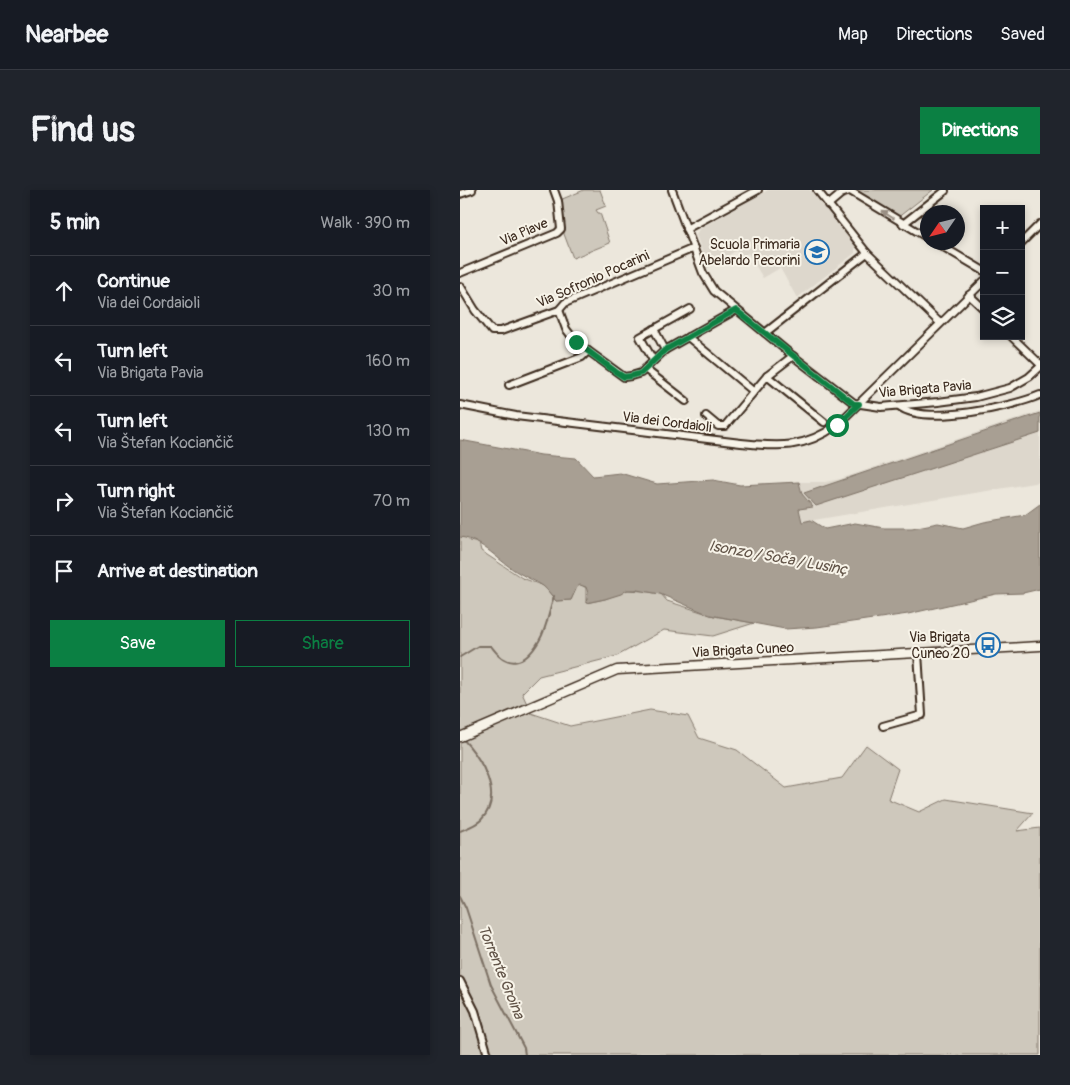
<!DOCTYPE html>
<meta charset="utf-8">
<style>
:root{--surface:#171b24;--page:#20242c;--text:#f1f3f6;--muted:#9ea1a6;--line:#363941;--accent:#0b8043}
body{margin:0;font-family:Pangolin,sans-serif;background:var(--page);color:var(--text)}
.controls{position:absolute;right:15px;top:15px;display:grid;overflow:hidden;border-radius:0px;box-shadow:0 2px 8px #0003}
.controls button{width:45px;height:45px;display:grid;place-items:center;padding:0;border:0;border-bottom:1px solid var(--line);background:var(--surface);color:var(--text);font:25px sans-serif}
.compass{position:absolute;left:460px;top:15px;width:45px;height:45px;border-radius:50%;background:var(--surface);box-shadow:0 2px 8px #0003;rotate:235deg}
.stop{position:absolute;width:15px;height:15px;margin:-11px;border:4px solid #0b8043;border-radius:50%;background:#fff}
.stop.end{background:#0b8043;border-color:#fff;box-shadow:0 1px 5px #0008}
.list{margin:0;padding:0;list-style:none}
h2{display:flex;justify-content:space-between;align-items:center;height:65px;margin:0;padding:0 20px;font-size:21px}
h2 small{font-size:16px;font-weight:400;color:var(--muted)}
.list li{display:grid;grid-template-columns:32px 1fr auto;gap:15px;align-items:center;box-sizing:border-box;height:70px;padding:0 20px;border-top:1px solid var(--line)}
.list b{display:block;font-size:19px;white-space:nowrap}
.list p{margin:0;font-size:16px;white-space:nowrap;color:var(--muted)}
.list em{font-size:16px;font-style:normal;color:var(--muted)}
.actions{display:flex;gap:10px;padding:15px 20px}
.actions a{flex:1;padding:11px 0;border:1px solid var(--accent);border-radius:0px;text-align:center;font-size:18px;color:var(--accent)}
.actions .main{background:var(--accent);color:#fff}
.icon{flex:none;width:28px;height:28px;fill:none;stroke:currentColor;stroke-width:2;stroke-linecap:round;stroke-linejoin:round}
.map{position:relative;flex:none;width:580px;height:865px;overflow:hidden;border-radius:0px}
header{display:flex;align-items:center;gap:30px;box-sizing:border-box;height:70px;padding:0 25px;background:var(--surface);border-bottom:1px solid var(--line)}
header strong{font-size:24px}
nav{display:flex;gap:28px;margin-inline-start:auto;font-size:18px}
.intro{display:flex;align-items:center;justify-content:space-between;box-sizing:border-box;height:120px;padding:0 30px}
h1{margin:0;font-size:35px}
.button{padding:12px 22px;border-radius:0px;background:var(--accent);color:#fff;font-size:18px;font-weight:700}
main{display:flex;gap:30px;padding:0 30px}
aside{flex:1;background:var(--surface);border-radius:0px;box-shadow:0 2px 8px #0003}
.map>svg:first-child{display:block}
</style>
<header>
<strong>Nearbee</strong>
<nav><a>Map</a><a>Directions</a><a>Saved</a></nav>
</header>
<div class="intro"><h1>Find us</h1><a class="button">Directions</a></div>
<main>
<aside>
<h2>5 min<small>Walk · 390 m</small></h2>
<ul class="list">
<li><svg class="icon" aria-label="ahead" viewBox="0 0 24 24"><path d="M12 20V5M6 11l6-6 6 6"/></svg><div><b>Continue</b><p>Via dei Cordaioli</p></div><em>30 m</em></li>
<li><svg class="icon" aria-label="left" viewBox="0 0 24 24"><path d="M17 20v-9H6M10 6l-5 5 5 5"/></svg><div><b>Turn left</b><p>Via Brigata Pavia</p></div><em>160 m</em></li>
<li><svg class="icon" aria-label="left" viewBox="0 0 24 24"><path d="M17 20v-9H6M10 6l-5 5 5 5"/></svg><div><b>Turn left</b><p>Via Štefan Kociančič</p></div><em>130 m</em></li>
<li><svg class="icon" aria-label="right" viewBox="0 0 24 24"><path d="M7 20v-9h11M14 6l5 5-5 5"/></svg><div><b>Turn right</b><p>Via Štefan Kociančič</p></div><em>70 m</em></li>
<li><svg class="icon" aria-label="arrive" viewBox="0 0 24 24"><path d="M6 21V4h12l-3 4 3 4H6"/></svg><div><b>Arrive at destination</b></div></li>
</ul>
<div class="actions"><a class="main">Save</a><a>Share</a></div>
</aside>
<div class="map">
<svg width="580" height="865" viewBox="0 0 580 865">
<rect width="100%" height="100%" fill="#ece7dc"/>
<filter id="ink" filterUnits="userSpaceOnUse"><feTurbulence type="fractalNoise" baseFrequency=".02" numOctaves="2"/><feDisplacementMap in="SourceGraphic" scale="10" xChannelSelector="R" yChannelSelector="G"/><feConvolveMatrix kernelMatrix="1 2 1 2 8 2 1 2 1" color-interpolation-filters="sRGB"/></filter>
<g filter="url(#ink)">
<!-- built -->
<g fill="#ddd7cc">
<polygon points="308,0 350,0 395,56 395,63 337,108 320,78 303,88 288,63 281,67 277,60 248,78 236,45 239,39"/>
<polygon points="580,221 580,292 342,332 339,319 352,317 342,304 339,292 365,292 380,289"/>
</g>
<!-- green -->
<g fill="#cec8bc" stroke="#84796d">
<polygon points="124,0 140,0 146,16 136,20 138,23 140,23 150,53 113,68 104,44 100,10"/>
<polygon points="393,0 473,0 437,28"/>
<polygon points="0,347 10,348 9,351 19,353 21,361 62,388 84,396 96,411 111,410 117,396 120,394 126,398 126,413 145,409 168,400 182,401 201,404 207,411 254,426 294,433 253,446 204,440 157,466 79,486 62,503 71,523 110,536 190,520 228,526 239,548 277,560 326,598 382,588 406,555 438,579 428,609 459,622 486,609 573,623 557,641 580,638 580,865 0,865"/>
</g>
<!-- water -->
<g fill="#a89f93" stroke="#7c7064">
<polygon points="580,223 580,243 356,316 344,303"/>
<path d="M0,250L81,265L116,268L133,286L160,283L197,294L253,290L280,295L339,292L342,304L353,317L339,319L342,332L351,330L365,339L395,333L424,338H452L478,333L503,338L524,332L565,325L580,314V399L563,403L536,404L448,424L357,437L325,439L250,425L200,404L177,400H167L161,404L145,409L126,413L128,403L126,397L120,395L117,397L111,410L96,411C92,406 88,400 83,396C76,391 67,388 59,383C39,372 23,350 0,347Z"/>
</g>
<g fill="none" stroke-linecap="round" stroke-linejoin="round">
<!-- stream -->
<g stroke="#7c7064" stroke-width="2">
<path d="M0,467L18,456H31C48,480 65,475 79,451C87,438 89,421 94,406"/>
<path d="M0,641C7,638 16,635 21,630C45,606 21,568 2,548"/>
<polyline points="0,706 6,718 31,795 64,858 65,865"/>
</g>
<defs>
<g id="minor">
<polyline points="212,0 243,83 254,101 333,166 394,213 421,217 478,212 516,207 550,198 569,187 580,177"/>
<polyline points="357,0 407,63 480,133"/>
<polyline points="0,4 12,0"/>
<polyline points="368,15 381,4 390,1 468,48"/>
<polyline points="443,34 485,1"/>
<polyline points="226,39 298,0"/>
<polyline points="475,52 524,81"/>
<polyline points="561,53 580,34"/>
<polyline points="0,83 97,43 101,39 98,11 94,0"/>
<polyline points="1,97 15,120 32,141 41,141 99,120 105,113 234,58"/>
<polyline points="509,105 524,119"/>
<polyline points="99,120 106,139 116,152 164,187 171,186 181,183 205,160 276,120"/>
<polyline points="194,139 205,160"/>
<polyline points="305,143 407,63"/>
<polyline points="551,146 580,174"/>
<polyline points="228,147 293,201"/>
<polyline points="193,170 180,147 230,119"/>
<polyline points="185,179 226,211"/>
<polyline points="307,186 364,232"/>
<polyline points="49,195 122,167 128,161"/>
<path d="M0,215L56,226L281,253C319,257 344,259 377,235L524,91"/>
<path d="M439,216C464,236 552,217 580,205"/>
<polyline points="246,226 258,236 265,236 307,186 333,166"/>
<polyline points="423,536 462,525 458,463"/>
<polyline points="0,791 15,821 28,865"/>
</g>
<polyline id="major" points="0,547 157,480 580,456"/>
</defs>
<!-- minor casing -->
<use href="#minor" stroke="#3b2a1e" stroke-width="10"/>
<!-- major casing -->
<use href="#major" stroke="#3b2a1e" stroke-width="11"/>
<!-- minor -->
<use href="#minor" stroke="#f7f3e8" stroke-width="6"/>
<!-- major -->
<use href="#major" stroke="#f7f3e8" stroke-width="8"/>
</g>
<!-- one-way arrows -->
<defs><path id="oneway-solid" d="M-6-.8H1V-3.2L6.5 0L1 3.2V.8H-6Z" transform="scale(1.25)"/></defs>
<use fill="#998e83" href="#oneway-solid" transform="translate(428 25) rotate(-148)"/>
</g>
<g fill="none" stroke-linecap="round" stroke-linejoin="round" filter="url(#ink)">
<!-- route -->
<polyline stroke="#0b8043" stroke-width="6" points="116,152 156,182 164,187 171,186 181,183 205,160 276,120 394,214 399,214 377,235"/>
</g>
<!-- icons -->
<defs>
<symbol id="school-ring" viewBox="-11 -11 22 22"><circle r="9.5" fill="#f7f3e8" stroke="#1f6fb2" stroke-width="1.5"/><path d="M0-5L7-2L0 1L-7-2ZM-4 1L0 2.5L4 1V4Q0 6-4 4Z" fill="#1f6fb2"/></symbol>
<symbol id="bus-ring" viewBox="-11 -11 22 22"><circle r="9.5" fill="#f7f3e8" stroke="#1f6fb2" stroke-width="1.5"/><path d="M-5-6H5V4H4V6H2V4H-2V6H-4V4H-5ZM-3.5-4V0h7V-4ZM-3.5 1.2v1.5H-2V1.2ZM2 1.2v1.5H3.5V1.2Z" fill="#1f6fb2"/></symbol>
</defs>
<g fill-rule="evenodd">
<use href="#school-ring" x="343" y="48" width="28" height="28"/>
<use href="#bus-ring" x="514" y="441" width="28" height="28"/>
</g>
<g text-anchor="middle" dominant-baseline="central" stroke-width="4" stroke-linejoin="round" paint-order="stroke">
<!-- street labels -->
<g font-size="14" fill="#3b2a1e" stroke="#f7f3e8">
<text transform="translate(64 42) rotate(-23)">Via Piave</text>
<text transform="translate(133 89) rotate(-24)">Via Sofronio Pocarini</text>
<text transform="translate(465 199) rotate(-5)">Via Brigata Pavia</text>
<text transform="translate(207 232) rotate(7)">Via dei Cordaioli</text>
<text transform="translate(283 460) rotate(-3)">Via Brigata Cuneo</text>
</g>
<!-- poi labels -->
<g font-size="14" fill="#3b2a1e" stroke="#f7f3e8" text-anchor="end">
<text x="340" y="54">Scuola Primaria<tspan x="340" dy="16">Abelardo Pecorini</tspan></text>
<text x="510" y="447">Via Brigata<tspan x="510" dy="16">Cuneo 20</tspan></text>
</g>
<!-- water labels -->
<g font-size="15" font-style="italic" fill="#615347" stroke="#f7f3e8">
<text transform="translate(318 368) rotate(10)">Isonzo / Soča / Lusinç</text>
<text transform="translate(41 782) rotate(68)">Torrente Groina</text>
</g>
</g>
</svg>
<div class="controls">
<button>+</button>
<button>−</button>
<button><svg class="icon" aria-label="layers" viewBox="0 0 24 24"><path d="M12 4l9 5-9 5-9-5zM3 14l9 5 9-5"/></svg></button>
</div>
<svg class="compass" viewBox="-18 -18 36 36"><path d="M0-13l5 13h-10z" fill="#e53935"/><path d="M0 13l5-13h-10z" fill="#9ea1a6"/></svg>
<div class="stop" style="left:377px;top:235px"></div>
<div class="stop end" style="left:116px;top:152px"></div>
</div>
</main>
